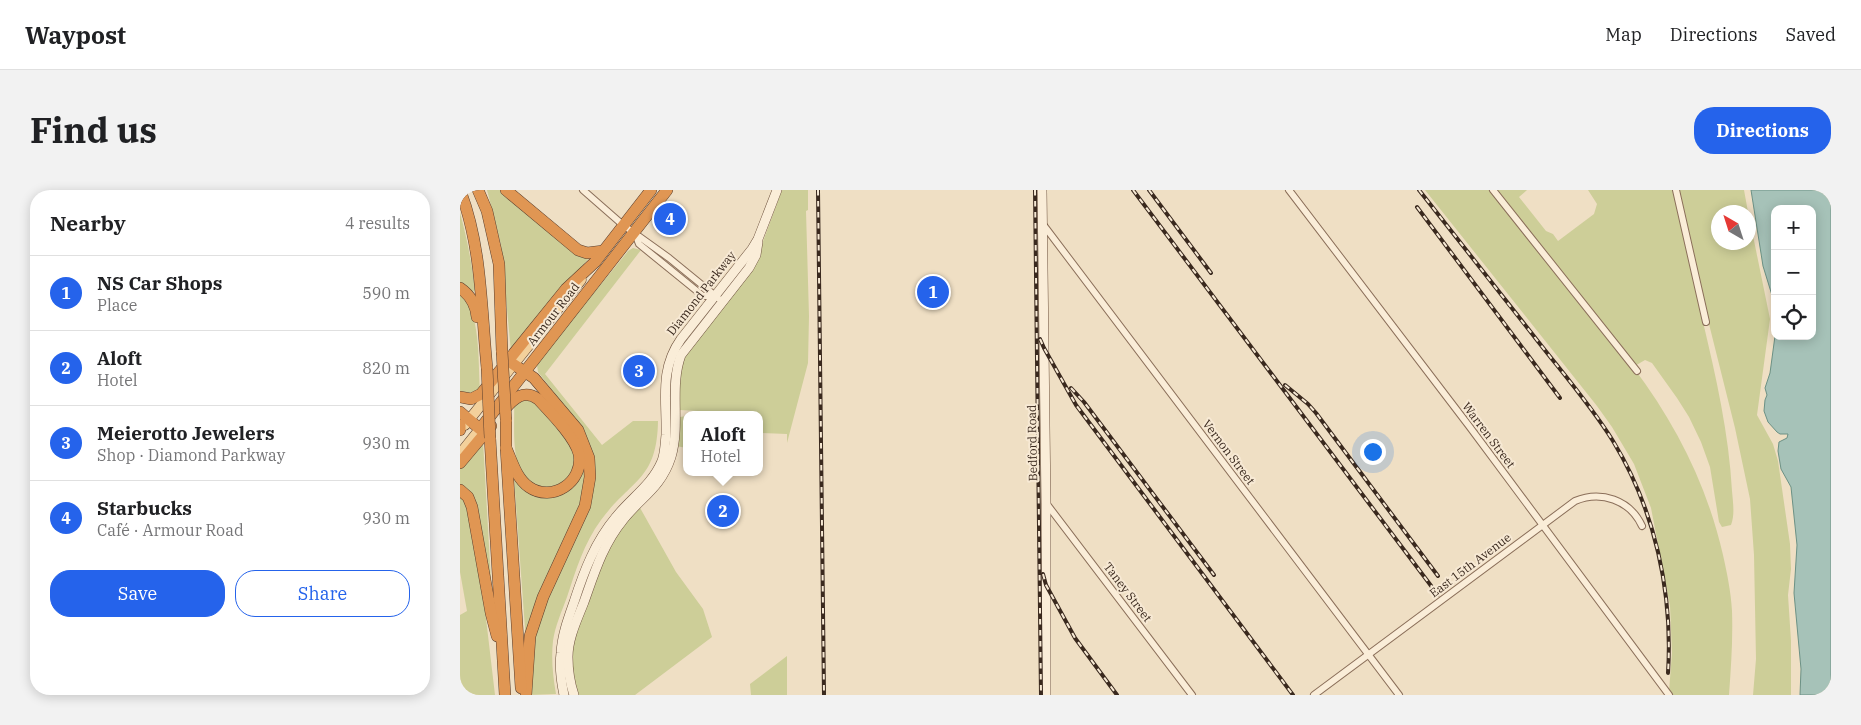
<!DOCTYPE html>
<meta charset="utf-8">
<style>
:root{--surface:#fff;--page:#f2f2f2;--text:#202124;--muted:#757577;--line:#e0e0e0;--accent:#2563eb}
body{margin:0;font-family:"IBM Plex Serif",serif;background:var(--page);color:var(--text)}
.controls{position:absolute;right:15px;top:15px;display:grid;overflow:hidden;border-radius:10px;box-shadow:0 2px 12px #0003}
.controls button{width:45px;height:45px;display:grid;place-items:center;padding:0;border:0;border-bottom:1px solid var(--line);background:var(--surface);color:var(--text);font:25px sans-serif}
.compass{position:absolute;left:1251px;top:15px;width:45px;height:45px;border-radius:50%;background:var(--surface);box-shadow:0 2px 12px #0003;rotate:321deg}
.you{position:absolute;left:912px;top:261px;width:18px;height:18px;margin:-12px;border:4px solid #fff;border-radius:50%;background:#1a73e8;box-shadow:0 0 0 8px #1a73e833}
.badge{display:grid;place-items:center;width:32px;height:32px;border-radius:50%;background:var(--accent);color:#fff;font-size:16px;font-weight:700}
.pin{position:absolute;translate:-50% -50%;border:2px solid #fff;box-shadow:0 1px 5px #0006}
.popup{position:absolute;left:223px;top:221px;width:80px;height:65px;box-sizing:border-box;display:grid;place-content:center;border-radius:10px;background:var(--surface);filter:drop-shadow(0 1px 4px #0005);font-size:16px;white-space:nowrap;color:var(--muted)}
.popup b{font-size:19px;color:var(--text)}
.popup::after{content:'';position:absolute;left:50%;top:100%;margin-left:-10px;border:10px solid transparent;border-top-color:var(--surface)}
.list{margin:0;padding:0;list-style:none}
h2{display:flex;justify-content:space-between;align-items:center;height:65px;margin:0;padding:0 20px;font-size:21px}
h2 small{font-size:16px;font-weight:400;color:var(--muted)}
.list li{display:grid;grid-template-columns:32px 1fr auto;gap:15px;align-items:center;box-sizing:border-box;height:75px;padding:0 20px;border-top:1px solid var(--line)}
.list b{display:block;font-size:19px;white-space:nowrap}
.list p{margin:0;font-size:16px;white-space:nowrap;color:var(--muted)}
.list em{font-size:16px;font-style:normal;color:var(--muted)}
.actions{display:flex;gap:10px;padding:15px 20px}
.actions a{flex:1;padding:11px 0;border:1px solid var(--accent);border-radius:20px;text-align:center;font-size:18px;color:var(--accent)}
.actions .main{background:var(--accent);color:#fff}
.icon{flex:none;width:28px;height:28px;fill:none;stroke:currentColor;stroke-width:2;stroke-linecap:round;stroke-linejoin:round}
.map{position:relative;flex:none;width:1371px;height:505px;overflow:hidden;border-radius:20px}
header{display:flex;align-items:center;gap:30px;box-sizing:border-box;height:70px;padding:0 25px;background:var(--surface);border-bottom:1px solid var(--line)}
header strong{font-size:24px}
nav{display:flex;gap:28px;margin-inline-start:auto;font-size:18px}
.intro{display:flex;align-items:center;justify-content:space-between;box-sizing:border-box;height:120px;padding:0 30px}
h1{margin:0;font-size:35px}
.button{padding:12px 22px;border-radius:20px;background:var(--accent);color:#fff;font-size:18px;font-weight:700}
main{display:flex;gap:30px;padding:0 30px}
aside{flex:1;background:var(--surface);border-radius:20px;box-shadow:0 2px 12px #0003}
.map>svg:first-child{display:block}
</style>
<header>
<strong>Waypost</strong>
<nav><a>Map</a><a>Directions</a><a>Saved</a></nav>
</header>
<div class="intro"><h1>Find us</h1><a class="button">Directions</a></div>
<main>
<aside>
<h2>Nearby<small>4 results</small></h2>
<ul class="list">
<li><span class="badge">1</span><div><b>NS Car Shops</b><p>Place</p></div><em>590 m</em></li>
<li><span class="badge">2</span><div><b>Aloft</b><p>Hotel</p></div><em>820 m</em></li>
<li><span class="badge">3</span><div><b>Meierotto Jewelers</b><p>Shop · Diamond Parkway</p></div><em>930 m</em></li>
<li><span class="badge">4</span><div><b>Starbucks</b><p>Café · Armour Road</p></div><em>930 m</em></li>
</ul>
<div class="actions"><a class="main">Save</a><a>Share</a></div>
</aside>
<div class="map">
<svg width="1371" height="505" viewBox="0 0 1371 505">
<rect width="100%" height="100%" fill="#efdfc4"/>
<!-- green -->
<g fill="#cdce98">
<polygon points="27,0 42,0 129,68 51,162 41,55"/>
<polygon points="322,0 348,0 348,20 346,21 349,126 348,173 327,253 327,244 299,243 299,225 249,225 238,221 219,220 218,175 299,62"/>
<path d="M965,0H1067L1059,7L1086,41L1093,44L1098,51L1134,24L1137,14L1128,0H1284L1288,22H1258V52H1288L1289,26L1310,129L1297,225L1313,254L1318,271L1330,354L1331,379L1328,405L1331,451V505H1293L1296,469L1294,365L1290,309L1275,238L1248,130L1244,129L1243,132C1256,187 1269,244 1272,301C1273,313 1275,325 1271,335L1262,337L1259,332L1250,277L1241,252L1229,227L1217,208L1192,173L1185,170L1173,177C1216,234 1247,295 1263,365C1267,383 1271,402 1272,421C1273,449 1271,477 1269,505H1213L1209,501L1212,463L1210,416L1191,318L1174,274L1152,237L1137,216Z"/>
<path d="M0,23C7,48 12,74 15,100L13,102H10L0,93Z"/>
<path d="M173,58L181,60L85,184L142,255L173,231H198C197,291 171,289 141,330C124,353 116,380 107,407C102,421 95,436 93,451C91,469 93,487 96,504L69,505L72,461L80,425L128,318L120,236L78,182L77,175C105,135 138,99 168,61Z"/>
<path d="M0,102C21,121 18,172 20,199L9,203L0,201Z"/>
<path d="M62,209C80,213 82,220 93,234C99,241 110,249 113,258C124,291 82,313 63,285C51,267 55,234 54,213Z"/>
<polygon points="227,226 227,258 216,256 220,227"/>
<polygon points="23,251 32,408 24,370 0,297 0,277"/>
<polygon points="126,271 126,292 120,313 80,404 66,452 54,288 86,306"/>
<polygon points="0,306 6,313 23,403 35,505 0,505 0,425 7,421 0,382"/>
<polygon points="179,316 216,382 243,419 252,447 175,505 116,505 112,489 112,453 146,358"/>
<polygon points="327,466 327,505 291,505 290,494"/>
</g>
<!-- water -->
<polygon fill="#a6c2b8" stroke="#6c9185" points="1291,0 1371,0 1371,505 1340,505 1341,479 1334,403 1337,355 1331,297 1321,279 1318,261 1319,252 1327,248 1328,244 1320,244 1317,242 1308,232 1304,221 1305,210 1307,205 1305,198 1310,183 1315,146 1352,146 1352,19 1315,19 1315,115 1303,76"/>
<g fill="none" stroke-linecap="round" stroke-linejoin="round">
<defs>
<g id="street">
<polyline points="123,0 163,35 209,68 258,108"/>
<polyline points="829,0 1009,236 1209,505"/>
<polyline points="1033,0 1177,181"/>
<polyline points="1216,0 1246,132"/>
<polyline points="582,33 939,505"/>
<polyline points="175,44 179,54 243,106 255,106"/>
<polyline points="586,313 732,505"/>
<path d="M854,505L1115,311C1141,300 1170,310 1182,336"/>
</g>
<g id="secondary">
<polyline points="582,0 586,313 586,505"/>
<path d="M104,505C101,491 99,478 101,463C102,445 108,429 114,412C124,381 135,352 156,327C171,308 192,295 202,271C205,263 205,254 206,245C207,210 199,180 221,149L292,59L298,49L317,0"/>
<path d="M114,505C110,493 108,480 108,467C108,448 117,430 124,412C134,384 143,354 163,330C181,307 201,298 211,267C221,234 209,197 221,165L289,78L296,65L298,52"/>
</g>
<g id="primary">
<polyline points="5,235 121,90"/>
<polyline points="0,264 20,239"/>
</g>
<g id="highway">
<path d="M0,0C22,57 21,118 27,178"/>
<polyline points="18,0 27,21 39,74 42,162"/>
<polyline points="46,0 118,60 127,63 143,61"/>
<path d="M0,98C10,105 16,115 17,127"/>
<polyline points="53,174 74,188 118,240 129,268 130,287 125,316 83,407 70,446 66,505"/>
<polyline points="0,207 11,209 21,204 106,99 135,72 191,0"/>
<path d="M44,220C54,208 64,199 78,209C90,222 115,247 119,264C124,292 92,313 69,297C56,288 52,271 46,258"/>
<polyline points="0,222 20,239 207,0"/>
<polyline points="46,230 46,258 61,498"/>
<polyline points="0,235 0,240"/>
<polyline points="30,248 45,505"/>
<polyline points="0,273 31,236"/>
<polyline points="0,300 8,307 12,317 31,423 37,446"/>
</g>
</defs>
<!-- street casing -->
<use href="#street" stroke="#8b6f5a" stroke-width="8"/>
<!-- secondary casing -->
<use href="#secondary" stroke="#6d513d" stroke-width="10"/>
<!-- primary casing -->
<use href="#primary" stroke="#593e2e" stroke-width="11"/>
<!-- highway casing -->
<use href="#highway" stroke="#593e2e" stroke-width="12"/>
<!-- street -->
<use href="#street" stroke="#faedd8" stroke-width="6"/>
<!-- secondary -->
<use href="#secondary" stroke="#faedd8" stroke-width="9"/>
<!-- primary -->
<use href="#primary" stroke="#f3d09b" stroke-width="10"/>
<!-- highway -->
<use href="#highway" stroke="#e09653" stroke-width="11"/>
<defs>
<g id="rail">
<polyline points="358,0 364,505"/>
<polyline points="575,0 581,505"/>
<polyline points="673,0 978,405"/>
<polyline points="689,0 751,83"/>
<path d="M959,0C997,48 1035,97 1073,145C1100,180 1130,214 1153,251C1195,320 1213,402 1208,483"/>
<polyline points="957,17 1100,208"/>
<polyline points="580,149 584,158 616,215 833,505"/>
<polyline points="825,195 848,214 856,223 978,386"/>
<polyline points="611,198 624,212 754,385"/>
<polyline points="583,384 586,395 615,448 657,505"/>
</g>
</defs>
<!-- rail casing -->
<use href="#rail" stroke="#3a291e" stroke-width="4"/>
<!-- rail -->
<use href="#rail" stroke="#f7e9d4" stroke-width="2" stroke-dasharray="5.5" stroke-linecap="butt"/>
<defs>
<g id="highway-bridge">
<polyline points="42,162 46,230"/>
<polyline points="27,178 30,248"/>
</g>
</defs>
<!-- highway-bridge casing -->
<use href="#highway-bridge" stroke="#593e2e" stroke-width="12" stroke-linecap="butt"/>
<!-- highway-bridge -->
<use href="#highway-bridge" stroke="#e09653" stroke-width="11"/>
</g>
<g text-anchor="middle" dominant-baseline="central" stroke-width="4" stroke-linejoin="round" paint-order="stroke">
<!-- street labels -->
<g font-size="12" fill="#3a291e" stroke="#f7e9d4">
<text transform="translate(241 103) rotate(-52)">Diamond Parkway</text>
<text transform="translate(93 124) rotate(-52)">Armour Road</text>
<text transform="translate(1029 245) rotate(53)">Warren Street</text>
<text transform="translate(572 253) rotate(-91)">Bedford Road</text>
<text transform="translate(769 262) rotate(53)">Vernon Street</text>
<text transform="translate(1010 375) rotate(-37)">East 15th Avenue</text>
<text transform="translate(668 402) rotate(53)">Taney Street</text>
</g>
</g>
</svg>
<div class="controls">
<button>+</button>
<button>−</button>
<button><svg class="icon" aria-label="locate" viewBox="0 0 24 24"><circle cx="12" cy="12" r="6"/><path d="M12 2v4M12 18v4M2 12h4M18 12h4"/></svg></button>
</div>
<svg class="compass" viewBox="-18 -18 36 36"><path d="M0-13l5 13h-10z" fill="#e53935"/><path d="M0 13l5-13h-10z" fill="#757577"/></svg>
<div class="you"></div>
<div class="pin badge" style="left:473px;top:102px">1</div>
<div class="pin badge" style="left:263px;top:321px">2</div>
<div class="popup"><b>Aloft</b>Hotel</div>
<div class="pin badge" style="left:179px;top:181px">3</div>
<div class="pin badge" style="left:210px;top:29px">4</div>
</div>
</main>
